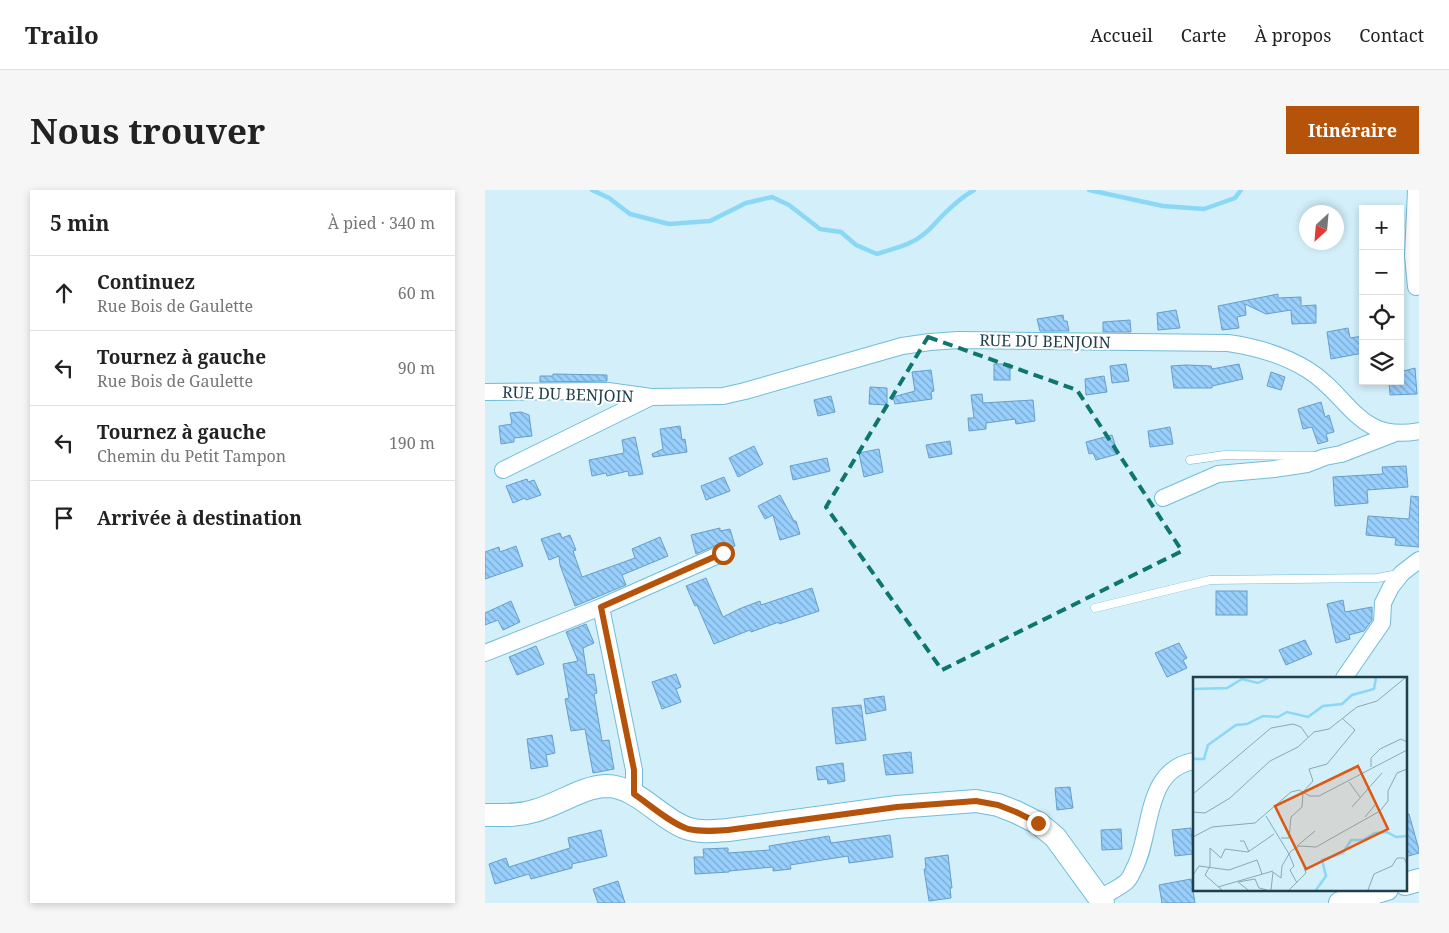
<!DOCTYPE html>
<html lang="fr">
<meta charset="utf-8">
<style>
:root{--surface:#fff;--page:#f6f6f6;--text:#222;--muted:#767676;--line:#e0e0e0;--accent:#b45309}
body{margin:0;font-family:"Noto Serif",serif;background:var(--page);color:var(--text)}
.controls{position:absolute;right:15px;top:15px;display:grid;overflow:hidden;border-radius:0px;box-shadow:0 2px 8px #0003}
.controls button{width:45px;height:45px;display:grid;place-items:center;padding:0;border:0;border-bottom:1px solid var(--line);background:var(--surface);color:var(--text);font:25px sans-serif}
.compass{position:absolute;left:814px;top:15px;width:45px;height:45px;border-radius:50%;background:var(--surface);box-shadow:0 2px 8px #0003;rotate:206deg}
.stop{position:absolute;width:15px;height:15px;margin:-11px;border:4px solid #b45309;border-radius:50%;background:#fff}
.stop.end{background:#b45309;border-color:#fff;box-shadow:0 1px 5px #0008}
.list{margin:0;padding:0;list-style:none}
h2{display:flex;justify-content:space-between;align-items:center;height:65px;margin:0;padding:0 20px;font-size:21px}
h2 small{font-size:16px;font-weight:400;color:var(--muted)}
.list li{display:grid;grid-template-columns:32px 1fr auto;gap:15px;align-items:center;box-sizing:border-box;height:75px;padding:0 20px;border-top:1px solid var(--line)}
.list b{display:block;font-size:19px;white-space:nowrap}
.list p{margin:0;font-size:16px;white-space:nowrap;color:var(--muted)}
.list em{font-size:16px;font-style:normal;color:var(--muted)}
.icon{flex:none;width:28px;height:28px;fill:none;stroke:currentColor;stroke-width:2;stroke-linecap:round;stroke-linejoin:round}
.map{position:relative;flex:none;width:934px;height:713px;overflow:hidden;border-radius:0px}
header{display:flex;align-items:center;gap:30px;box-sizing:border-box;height:70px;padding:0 25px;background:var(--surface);border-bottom:1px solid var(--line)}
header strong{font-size:24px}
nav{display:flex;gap:28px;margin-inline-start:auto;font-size:18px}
.intro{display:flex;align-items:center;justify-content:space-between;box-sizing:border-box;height:120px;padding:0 30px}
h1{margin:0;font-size:35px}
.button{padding:12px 22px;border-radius:0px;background:var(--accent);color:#fff;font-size:18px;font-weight:700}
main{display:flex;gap:30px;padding:0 30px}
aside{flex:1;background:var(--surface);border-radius:0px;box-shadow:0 2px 8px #0003}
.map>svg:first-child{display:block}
</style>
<header>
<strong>Trailo</strong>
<nav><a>Accueil</a><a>Carte</a><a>À propos</a><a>Contact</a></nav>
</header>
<div class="intro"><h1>Nous trouver</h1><a class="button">Itinéraire</a></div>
<main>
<aside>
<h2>5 min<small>À pied · 340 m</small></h2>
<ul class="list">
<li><svg class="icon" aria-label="ahead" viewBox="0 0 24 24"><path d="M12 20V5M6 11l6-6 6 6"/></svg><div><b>Continuez</b><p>Rue Bois de Gaulette</p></div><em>60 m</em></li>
<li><svg class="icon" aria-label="left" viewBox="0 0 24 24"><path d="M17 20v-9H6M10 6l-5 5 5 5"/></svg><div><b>Tournez à gauche</b><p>Rue Bois de Gaulette</p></div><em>90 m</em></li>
<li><svg class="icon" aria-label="left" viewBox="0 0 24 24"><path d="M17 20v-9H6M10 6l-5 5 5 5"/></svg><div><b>Tournez à gauche</b><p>Chemin du Petit Tampon</p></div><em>190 m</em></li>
<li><svg class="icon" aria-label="arrive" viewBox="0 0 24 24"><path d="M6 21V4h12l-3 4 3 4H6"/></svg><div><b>Arrivée à destination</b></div></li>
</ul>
</aside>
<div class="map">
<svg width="934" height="713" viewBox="0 0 934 713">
<defs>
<pattern id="building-back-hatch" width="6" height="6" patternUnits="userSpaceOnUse" patternTransform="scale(1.25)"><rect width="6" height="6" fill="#98cffc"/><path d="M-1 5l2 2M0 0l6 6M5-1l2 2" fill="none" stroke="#7ba9ce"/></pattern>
</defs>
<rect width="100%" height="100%" fill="#d2effa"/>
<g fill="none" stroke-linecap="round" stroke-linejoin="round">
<!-- stream -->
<g stroke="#8ad8f5" stroke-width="4.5">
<path d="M107,0L124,8L145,24L184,34L225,31L261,13L287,7L304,15L335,39L356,42L371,55L392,64C409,58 425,56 439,44C446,39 452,31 458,25C467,16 477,7 489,0"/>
<polyline points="604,0 678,16 719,19 750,8 756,0"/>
</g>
</g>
<!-- building -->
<g fill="url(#building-back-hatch)" stroke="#689ec9">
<polygon points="793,104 793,108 816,107 816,116 831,115 831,133 807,134 806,120 781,124 760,114 761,125 752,127 754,138 737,140 733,116"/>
<polygon points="691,120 695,138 673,140 672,123"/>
<polygon points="578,125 579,131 582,131 584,141 555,141 552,129"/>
<polygon points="645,130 646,142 618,142 618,132"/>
<polygon points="863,138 865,148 878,146 878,163 846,169 842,142"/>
<rect x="509" y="174" width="16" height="16"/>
<polygon points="641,174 644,191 627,193 625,176"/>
<polygon points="754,174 758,189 727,196 727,198 689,198 686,176 701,175 726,176 727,179"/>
<polygon points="930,178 932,204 905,205 904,191 915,191 915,182"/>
<polygon points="446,180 449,201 446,202 447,209 410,214 408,207 430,201 427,182"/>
<polygon points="786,182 800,187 796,200 782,196"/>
<polygon points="68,184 122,185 122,191 55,192 55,186 68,186"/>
<polygon points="619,186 622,202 601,205 600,189"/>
<polygon points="385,197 402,198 402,215 384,214"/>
<polygon points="497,204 498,213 548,210 550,231 531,234 530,229 501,233 501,239 484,241 483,228 489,228 486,205"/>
<polygon points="346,206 350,222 333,226 329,210"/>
<polygon points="836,212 840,227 844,225 849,242 841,244 843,251 833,254 827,237 818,239 813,219"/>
<polygon points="36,222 44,225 47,246 29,248 29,252 16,254 14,236 27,234 25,223"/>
<polygon points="195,236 197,250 200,249 202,262 168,267 167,264 178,259 175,239"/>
<polygon points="685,237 688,254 665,257 663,241"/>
<polygon points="627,245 633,264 611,270 608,263 604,264 601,252"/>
<polygon points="150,247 158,284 144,286 143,281 122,286 121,283 107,286 104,270 139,263 137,250"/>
<polygon points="465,251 467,264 444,268 441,255"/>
<polygon points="269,256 278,274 253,287 244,268"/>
<polygon points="394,259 398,282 379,287 374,263"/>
<polygon points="342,268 345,281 308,290 305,276"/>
<polygon points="921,276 923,297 882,300 883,313 850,316 848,287 898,284 897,277"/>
<polygon points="239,287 245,301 221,310 216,296"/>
<polygon points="42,289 43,292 49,290 56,305 41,310 40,308 28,313 21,296"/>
<polygon points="295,305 309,331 311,331 315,344 295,350 288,325 280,329 273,316"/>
<polygon points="926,306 934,307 934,357 910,355 911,348 881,345 883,326 924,329"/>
<polygon points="235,338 235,341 245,339 250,356 246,357 240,353 234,354 211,364 206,345"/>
<polygon points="75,343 77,348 85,345 91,360 88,361 97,387 150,368 147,359 175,347 183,366 137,385 141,395 90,416 75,375 74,366 64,370 56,349"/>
<polygon points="31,356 38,376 0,389 0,362 14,357 15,362"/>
<polygon points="221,388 238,427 254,419 275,411 276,415 327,398 334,421 294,434 294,432 266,442 265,440 229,454 212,415 210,416 201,396"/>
<rect x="731" y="401" width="31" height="24"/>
<polygon points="858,410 860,422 887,417 887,430 879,441 864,445 865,449 851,453 842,414"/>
<polygon points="26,411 35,432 18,440 13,430 0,435 0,423"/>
<polygon points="101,434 109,453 98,458 102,485 109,484 112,503 109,504 117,551 124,550 129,579 108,583 100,539 86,541 80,509 84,508 78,474 93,471 81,442"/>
<polygon points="820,450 827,464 801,475 794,460"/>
<polygon points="694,453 702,468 698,470 702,478 682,487 670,463"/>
<polygon points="51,456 59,474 32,485 24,467"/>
<polygon points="191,484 196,497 191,499 196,512 177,519 167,492"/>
<polygon points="399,506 401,520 381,524 379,509"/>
<polygon points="376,515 381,550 351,554 347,518"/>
<polygon points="67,545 70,563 61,565 63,576 46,579 42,549"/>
<polygon points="426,562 428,583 401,585 398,565"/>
<polygon points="358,573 360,591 343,594 342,589 333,590 331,577"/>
<polygon points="585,597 588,618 572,620 570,598"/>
<polygon points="920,624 924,624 934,660 934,663 920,667"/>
<polygon points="706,638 708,664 690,666 687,640"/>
<polygon points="636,639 637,659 617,660 616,640"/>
<polygon points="116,640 122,666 87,674 87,678 46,689 44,684 10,694 4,674 21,668 24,677 85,658 83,648"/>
<polygon points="405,645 408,667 364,673 363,666 305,675 306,679 288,681 288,677 244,681 244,682 210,684 209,667 219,667 218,659 243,658 243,663 285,660 284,656 344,646 346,653"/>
<polygon points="463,665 467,698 465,698 466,708 444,711 439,679 441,679 440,668"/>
<polygon points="706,689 710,713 677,713 674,695"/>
<polygon points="133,691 140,713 113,713 108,699"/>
</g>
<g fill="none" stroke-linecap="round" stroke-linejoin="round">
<defs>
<g id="lane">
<polyline points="705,270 740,265 830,266"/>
<polyline points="610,418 725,390 892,388 913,384"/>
</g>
<g id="street">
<polyline points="931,97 928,66 931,0"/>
<path d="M0,202L123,201L166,207L238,206L260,201L417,156L445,152L473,150L743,153C771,157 799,165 823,180C865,206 873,253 934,241"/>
<polyline points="18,280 166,207"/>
<polyline points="678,308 733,284 789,279 822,274 840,267 856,264 908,244"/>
<polyline points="116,417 149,580 149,604"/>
<polyline points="0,463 116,417 238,363"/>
<polyline points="859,488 897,433 898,413 906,397 917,383 934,370"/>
<path d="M615,708C623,703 634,698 641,692C645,689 647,683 649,679C668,644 658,580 709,571"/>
</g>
<g id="secondary">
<path d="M0,625C17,625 33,626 49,621C73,615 96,597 121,596C152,596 174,628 201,638C215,643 229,641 243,640L412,617L491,611L513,615L531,622L553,633L570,647L618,713"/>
<polyline points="920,694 934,690"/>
<polyline points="855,713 902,699"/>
</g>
</defs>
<!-- lane casing -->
<use href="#lane" stroke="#70bdd8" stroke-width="9"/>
<!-- street casing -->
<use href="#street" stroke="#70bdd8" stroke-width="18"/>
<!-- secondary casing -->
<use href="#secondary" stroke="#70bdd8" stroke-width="24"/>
<!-- lane -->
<use href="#lane" stroke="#fff" stroke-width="8"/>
<!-- street -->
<use href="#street" stroke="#fff" stroke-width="16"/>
<!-- secondary -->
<use href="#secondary" stroke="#fff" stroke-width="22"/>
</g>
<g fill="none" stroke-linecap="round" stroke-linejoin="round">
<!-- route -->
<path stroke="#b45309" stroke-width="6" d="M238,363L116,417L149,580V604C165,615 185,633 203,639C216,642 229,641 243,640L412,617L491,611L513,615L531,622L553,633"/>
</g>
<!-- marked area -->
<path fill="none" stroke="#0f766e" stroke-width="4" stroke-dasharray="10 6" stroke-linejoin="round" d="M443,147L592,200L697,361L457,480L341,317Z"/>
<g text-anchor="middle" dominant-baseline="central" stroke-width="4" stroke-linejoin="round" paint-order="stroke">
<!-- street labels -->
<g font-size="16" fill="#1f3f4a" stroke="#fff">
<text transform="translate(560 151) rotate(1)">RUE DU BENJOIN</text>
<text transform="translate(83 204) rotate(2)">RUE DU BENJOIN</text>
</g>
</g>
<!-- overview -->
<g transform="translate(708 487)">
<rect width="214" height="214" fill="#d2effa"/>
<path fill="none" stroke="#8ad8f5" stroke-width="2.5" d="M0,12L34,11L49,2L65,6L75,1M0,82H11L15,68L43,48L54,47L70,39L85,40L94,35L115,40L130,29L149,27L159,18L181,12L183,1M123,213L133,199L129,183L150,176L158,163H170L182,156L194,155L203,160L214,159"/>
<path fill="none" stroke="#8aa9b4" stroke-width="1" d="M178,90V81L187,72L208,62L214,65M156,105L167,120M110,115L120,104L116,92L134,87L162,53L150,42M0,117L78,51L100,47L108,50L115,60M159,130L189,96M0,135L12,136L37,121L77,84L105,70L121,55L136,52L164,30L184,24L212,1M73,139L96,177L89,189L88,201L80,195L78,213M172,140L182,128M0,160L19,150L62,146L98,115L106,113L117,119H126L214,73M88,161H96L98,140L109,130L110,116M47,164H51L56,175M104,169L122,154M17,189V171L28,181L32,172L55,175L81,157M17,189L12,198L29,213M0,198L6,189L36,193L64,183L69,197M104,206L97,193L101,189L96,177L98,174L106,169L123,170L187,134L195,124V114L204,96L214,92M25,210L80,194M55,213L45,205L62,202L66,211L74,213M96,213L113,196L109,183M175,213L181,197L199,189L204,181H211L214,187"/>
<path fill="#de580f" fill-opacity="0.15" stroke="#de580f" stroke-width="2.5" d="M165,89L195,152L113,192L82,129Z"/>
<rect width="214" height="214" fill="none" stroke="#1f3f4a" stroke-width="2.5"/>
</g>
</svg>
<div class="controls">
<button>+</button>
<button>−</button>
<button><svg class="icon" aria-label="locate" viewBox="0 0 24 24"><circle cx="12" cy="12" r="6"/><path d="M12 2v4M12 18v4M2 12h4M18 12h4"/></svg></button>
<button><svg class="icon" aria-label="layers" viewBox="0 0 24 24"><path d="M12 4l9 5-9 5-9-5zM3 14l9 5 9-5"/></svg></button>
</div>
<svg class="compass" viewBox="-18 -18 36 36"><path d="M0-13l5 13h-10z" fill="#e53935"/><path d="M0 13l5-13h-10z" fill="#767676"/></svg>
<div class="stop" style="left:238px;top:363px"></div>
<div class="stop end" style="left:553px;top:633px"></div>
</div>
</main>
